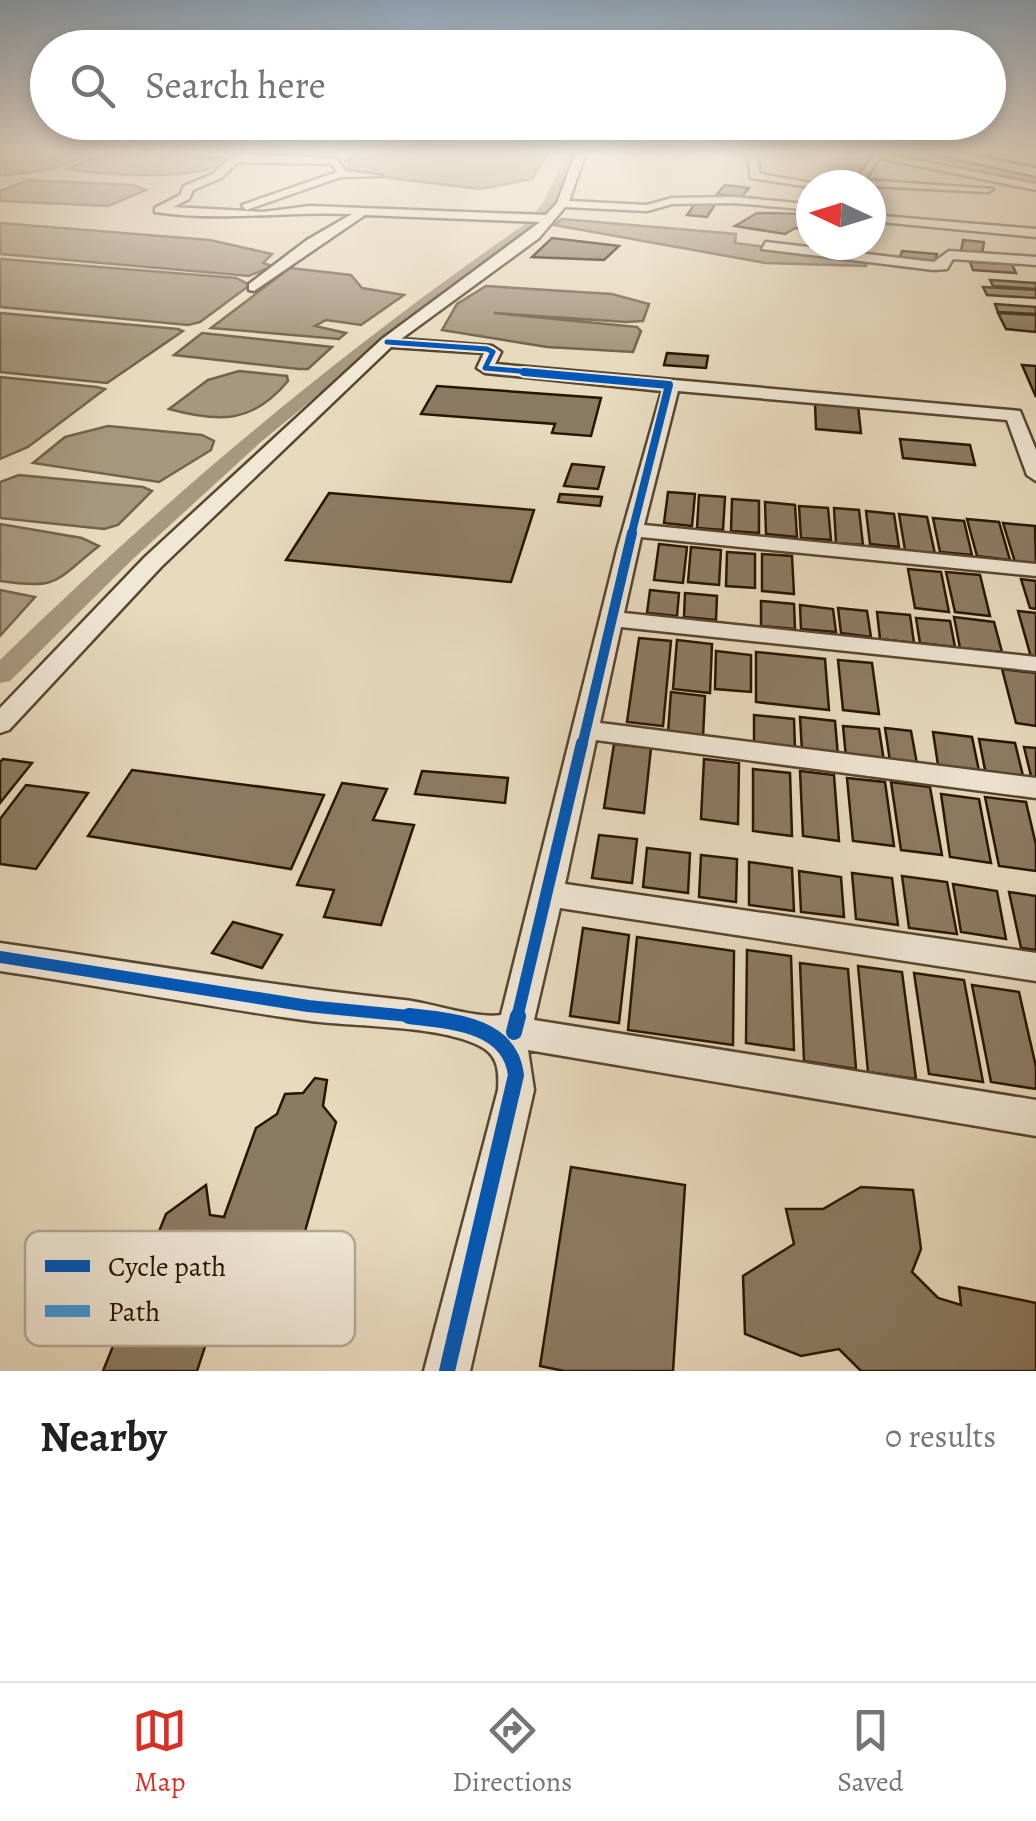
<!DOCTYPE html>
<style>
:root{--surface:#fff;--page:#f2f2f2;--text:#202124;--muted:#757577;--line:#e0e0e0;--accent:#d93025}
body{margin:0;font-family:Alegreya,serif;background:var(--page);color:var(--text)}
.compass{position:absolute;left:796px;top:170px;width:90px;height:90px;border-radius:50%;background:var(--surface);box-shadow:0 5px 15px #0003;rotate:274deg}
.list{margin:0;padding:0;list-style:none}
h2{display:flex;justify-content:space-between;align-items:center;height:130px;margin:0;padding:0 40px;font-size:42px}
h2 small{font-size:32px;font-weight:400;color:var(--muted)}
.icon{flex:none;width:55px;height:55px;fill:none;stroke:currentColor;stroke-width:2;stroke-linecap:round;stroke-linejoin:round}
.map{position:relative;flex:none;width:1036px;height:1371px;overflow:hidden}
.search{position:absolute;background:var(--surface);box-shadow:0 5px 15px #0003;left:30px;right:30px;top:30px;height:110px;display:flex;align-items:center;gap:25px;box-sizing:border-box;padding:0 35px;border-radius:55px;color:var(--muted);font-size:38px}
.sheet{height:310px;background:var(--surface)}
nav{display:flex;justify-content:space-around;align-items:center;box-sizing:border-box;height:140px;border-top:2px solid var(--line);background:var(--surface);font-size:28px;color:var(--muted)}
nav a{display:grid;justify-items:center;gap:5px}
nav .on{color:var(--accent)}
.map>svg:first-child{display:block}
</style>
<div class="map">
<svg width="1036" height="1371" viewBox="0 0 1036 1371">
<rect width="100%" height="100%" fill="#e8dabe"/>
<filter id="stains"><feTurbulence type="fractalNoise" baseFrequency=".002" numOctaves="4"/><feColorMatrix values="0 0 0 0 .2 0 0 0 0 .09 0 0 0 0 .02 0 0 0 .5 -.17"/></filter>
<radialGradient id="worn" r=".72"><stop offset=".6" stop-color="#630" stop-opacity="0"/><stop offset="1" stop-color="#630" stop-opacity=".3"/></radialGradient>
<!-- water -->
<g fill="#a7977e" stroke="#74634c" stroke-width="2.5">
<polygon points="8,152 96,152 53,169 0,176 0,155"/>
<path d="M106,152L233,159C196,183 111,175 67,169Z"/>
<polygon points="359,152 548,152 532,179 480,189 351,173 347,161"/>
<polygon points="28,180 133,185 146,190 108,206 0,201 0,191"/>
<polygon points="562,219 736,234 735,243 865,260 866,266 766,263 554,225"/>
<polygon points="0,223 210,240 272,254 263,263 272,266 249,276 0,254"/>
<polygon points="0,259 236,278 250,285 200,322 188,325 0,307"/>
<polygon points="290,268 351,275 362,288 404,295 361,325 326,320 315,326 346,333 339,339 211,328"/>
<polygon points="486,286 612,294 649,304 643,321 626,322 494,313 637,327 641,331 633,352 547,347 442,330 457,304"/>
<polygon points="0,313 178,329 183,331 107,383 0,372"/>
<polygon points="202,333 332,347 308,369 299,369 174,355"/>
<path d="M239,371L287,376L288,381C253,423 220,423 169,409L208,380Z"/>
<polygon points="0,377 97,387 105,389 28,447 0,459"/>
<polygon points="108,426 202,435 214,441 211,450 159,482 33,463 65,437"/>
<polygon points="19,475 143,487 152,491 118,525 104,529 0,518 0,482"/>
<path d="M0,524L82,538L99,546C54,581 60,590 0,581Z"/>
<polygon points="0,590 35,597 0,636"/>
</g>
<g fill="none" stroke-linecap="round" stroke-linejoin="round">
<!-- canal -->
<g fill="#a7977e" fill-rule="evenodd">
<path d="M567,152H577L556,202L536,228L396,331L262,441L134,558L10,681L0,683V660C165,499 338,353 528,222L544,201Z"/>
<polygon points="898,152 919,152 1036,176 1036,182"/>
</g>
</g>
<!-- building -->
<g fill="#8c7b63" stroke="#281501" stroke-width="2.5">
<polygon points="725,185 749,188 741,197 717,194"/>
<polygon points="697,201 716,203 707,217 687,215"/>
<polygon points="757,213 811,214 811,231 795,228 785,234 735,226"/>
<polygon points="552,238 619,246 604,260 532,257"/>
<polygon points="963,240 984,242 982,254 961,252"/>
<polygon points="902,251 937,254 934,264 899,260"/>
<polygon points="970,262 1012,264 1016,273 973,270"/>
<polygon points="990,280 1036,283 1036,289 993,286"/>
<polygon points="983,287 1036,290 1036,298 987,295"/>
<polygon points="995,304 1036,307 1036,314 998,312"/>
<polygon points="998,313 1036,315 1036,332 1006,329"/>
<polygon points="667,353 708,356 706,368 664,365"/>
<polygon points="1022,365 1036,366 1036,397"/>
<polygon points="437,386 601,398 591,436 552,433 555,424 421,414"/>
<polygon points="815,403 858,406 861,433 816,429"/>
<polygon points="900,439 970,445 975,465 903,458"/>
<polygon points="572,464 604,467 598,489 564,486"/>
<polygon points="668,492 695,494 692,526 664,523"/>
<polygon points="329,493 534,510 511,582 286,560"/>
<polygon points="560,494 602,497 600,506 558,502"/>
<polygon points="699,495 725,497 723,530 697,528"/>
<polygon points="732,499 759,501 759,533 731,531"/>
<polygon points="765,502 795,505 797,537 766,534"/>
<polygon points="799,506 828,508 831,540 801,538"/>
<polygon points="834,508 859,510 863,545 836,543"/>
<polygon points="866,511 894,514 899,547 870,544"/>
<polygon points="899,514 927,517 935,554 905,550"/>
<polygon points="933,518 964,521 972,555 940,552"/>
<polygon points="967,519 999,522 1010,560 977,556"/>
<polygon points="1003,523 1035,526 1036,564 1015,562"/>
<polygon points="659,544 687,547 683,583 654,580"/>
<polygon points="691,547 721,550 719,585 688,582"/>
<polygon points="727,552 755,554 755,588 726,586"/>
<polygon points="762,554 792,556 794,594 762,591"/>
<polygon points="908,569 941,572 949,612 915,608"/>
<polygon points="946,572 980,575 990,616 955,612"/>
<polygon points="1021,579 1036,581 1036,609 1030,608"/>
<polygon points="650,590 679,593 677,616 647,613"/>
<polygon points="685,593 717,596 716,620 684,617"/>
<polygon points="761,601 794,604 795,629 761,626"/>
<polygon points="800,605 833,609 836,632 801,629"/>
<polygon points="838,608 867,611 871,637 841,633"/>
<polygon points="1018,611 1036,613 1036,657 1031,657"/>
<polygon points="877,612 910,615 914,643 880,639"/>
<polygon points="954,617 994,622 1002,652 960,648"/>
<polygon points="916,618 950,621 955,647 920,643"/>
<polygon points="639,638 671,641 663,726 627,722"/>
<polygon points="677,640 712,644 710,693 673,689"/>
<polygon points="716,651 751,655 751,692 715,689"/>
<polygon points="756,652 825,659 829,710 756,702"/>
<polygon points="838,660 872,663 879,714 843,710"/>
<polygon points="1002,669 1036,673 1036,726 1016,723"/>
<polygon points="671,692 705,696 703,737 668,733"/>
<polygon points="754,715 794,719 795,749 754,744"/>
<polygon points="800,717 835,721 838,756 802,751"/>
<polygon points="843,726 879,729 884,761 846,757"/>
<polygon points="885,728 911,731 917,764 890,761"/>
<polygon points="933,732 972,737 979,771 938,765"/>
<polygon points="979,739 1015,743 1024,780 986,775"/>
<polygon points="614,744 651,748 644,813 604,808"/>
<polygon points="1024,747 1036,748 1036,780 1032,780"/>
<polygon points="3,759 32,763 0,803 0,762"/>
<polygon points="704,759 739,763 738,824 701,819"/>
<polygon points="753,769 790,773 792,836 753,831"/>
<polygon points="132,770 324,795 291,869 88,836"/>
<polygon points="422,771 508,778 505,803 415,794"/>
<polygon points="800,771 834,775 839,841 803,836"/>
<polygon points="847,778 885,782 894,846 853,841"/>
<polygon points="891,782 930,787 942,855 901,850"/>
<polygon points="342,783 387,789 373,820 414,825 381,925 324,917 334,890 297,885"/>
<polygon points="26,785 88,793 36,869 0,864 0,819"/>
<polygon points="941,794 979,799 991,863 950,857"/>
<polygon points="985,797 1026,802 1036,845 1036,871 999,866"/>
<polygon points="599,835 637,839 632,883 592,878"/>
<polygon points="647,848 690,853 688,893 643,887"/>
<polygon points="701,855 737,859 736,902 699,897"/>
<polygon points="749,862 792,868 794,911 749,905"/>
<polygon points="799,871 841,877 844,917 801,912"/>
<polygon points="852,873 892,878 898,925 856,919"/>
<polygon points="902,876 947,882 957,934 909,928"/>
<polygon points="953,884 997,891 1006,939 961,932"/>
<polygon points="1009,892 1036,896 1036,950 1021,948"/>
<polygon points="233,922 282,935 262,968 212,953"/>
<polygon points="583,928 629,935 619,1023 570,1016"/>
<polygon points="637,937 734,951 733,1045 628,1030"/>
<polygon points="747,950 791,956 794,1050 746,1043"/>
<polygon points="800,963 848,969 856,1069 804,1061"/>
<polygon points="858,966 902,972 916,1079 868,1072"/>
<polygon points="914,973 964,980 983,1082 929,1074"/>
<polygon points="972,985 1019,992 1036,1067 1036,1089 991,1082"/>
<polygon points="315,1078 327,1080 323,1106 336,1122 300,1249 224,1289 197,1371 103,1371 166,1214 206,1185 210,1215 224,1217 256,1128 277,1114 285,1094 303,1093"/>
<polygon points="571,1167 685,1185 673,1371 564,1371 540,1366"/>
<polygon points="861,1187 913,1190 921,1249 912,1272 938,1298 961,1305 959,1287 1036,1303 1036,1371 861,1371 839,1349 801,1356 745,1334 743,1276 794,1244 786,1209 823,1209"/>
</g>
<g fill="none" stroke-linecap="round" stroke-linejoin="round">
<defs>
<g id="street">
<path d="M177,152L335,158L346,171L382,176L341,177L246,210L242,205L337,172L332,164L238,162L221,178L193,190L189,199L173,207L263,212L310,206L546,215L557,203L576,152H586L569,201L647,205L672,198L734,197L807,204L803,209L734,203L672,204L647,211L565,207L539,238L401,339L492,346L501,352L495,364L1020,411L1036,450V481L1027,475L1007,420L678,391L644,525L1036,564V576L641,537L624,613L1036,657V671L621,627L600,723L1036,778V798L596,740L565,884L1036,953V981L560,908L534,1020L1036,1100V1136L528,1050L534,1090L470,1371H424L498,1090C499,1074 499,1059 485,1049C449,1025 355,1027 311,1021C207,1007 104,986 0,971V943C135,962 268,986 404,1000C432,1003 476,1019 501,1015L617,550L662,391L485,373L477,368L484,353L391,347L161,567L9,730L0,733V708L145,557L382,339L540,222L365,215L254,291L249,290V284L307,240L352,214C286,211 221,222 155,212V208L180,195L184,186L213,174L230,158Z"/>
<polygon points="742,152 756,152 760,174 823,185 811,187 751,178 748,156"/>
<polygon points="876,152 1036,184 1036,190 879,158 865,180 993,189 988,192 852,185"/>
<polygon points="871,215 1036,229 1036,237 871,221"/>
<polygon points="766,242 934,262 949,251 1036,257 1036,265 953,259 947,269 934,270 762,249"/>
</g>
<polygon id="secondary" points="928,152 955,152 1036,168 1036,176"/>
</defs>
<!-- street casing -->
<use href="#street" stroke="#584630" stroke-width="5"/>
<!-- secondary casing -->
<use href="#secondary" stroke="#281501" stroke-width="5"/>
<!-- street -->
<use href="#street" fill="#f0e7d5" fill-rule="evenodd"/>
<!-- secondary -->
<use href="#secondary" fill="#f0e7d5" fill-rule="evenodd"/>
<!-- quiet -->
<polyline stroke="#3d9add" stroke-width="4" stroke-dasharray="6 4" stroke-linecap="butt" points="848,257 854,245"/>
<defs>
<polyline id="cycleway-far4" points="387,342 487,349 493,352 485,368 552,374"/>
<polyline id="cycleway-far3" points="524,372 669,385 631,536"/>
<polyline id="cycleway-far2" points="582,746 632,533"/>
<g id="cycleway-far1">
<polyline points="0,957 308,1006 429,1018"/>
<polyline points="517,1018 582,743"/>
</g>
<g id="cycleway">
<path d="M409,1016C451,1021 510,1024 516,1075L447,1371"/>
<polyline points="514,1032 518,1016"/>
</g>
</defs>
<!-- cycleway-far4 casing -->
<use href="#cycleway-far4" stroke="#f0e7d5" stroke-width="9"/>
<!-- cycleway-far3 casing -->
<use href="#cycleway-far3" stroke="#f0e7d5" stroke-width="12"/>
<!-- cycleway-far2 casing -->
<use href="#cycleway-far2" stroke="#f0e7d5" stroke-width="16"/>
<!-- cycleway-far1 casing -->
<use href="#cycleway-far1" stroke="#f0e7d5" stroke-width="19"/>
<!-- cycleway casing -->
<use href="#cycleway" stroke="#f0e7d5" stroke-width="22"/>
<!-- cycleway-far4 -->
<use href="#cycleway-far4" stroke="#0057b8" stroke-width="5"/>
<!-- cycleway-far3 -->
<use href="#cycleway-far3" stroke="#0057b8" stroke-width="8"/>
<!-- cycleway-far2 -->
<use href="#cycleway-far2" stroke="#0057b8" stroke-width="10"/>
<!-- cycleway-far1 -->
<use href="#cycleway-far1" stroke="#0057b8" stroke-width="12"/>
<!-- cycleway -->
<use href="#cycleway" stroke="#0057b8" stroke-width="16"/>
</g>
<!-- sky -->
<linearGradient id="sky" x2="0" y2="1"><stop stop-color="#8ea8be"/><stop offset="0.44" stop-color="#f5eee2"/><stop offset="1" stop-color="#f5eee2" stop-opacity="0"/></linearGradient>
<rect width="1036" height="344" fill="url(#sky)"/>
<!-- legend -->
<rect x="25" y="1231" width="330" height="115" rx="15" fill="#f0e7d5" stroke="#b4a895" stroke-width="2.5"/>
<rect x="45" y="1260" width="45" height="12" fill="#0057b8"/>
<rect x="45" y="1305" width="45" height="12" fill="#3d9add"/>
<g font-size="28" fill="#281501">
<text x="108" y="1276">Cycle path</text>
<text x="108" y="1321">Path</text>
</g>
<rect width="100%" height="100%" filter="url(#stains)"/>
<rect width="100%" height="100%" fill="url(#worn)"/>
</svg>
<svg class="compass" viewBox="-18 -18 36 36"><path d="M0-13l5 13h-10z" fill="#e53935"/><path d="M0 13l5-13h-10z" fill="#757577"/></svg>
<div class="search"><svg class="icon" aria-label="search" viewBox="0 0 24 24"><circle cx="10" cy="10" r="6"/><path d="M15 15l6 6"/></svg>Search here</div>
</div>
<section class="sheet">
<h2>Nearby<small>0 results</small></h2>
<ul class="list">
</ul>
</section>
<nav>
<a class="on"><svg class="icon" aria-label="map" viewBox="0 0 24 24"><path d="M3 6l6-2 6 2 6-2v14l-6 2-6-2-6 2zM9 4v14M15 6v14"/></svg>Map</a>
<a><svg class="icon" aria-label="directions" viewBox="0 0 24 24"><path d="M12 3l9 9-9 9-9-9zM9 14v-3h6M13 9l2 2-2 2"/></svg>Directions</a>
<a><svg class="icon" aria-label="saved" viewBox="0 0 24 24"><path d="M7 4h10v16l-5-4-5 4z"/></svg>Saved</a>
</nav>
